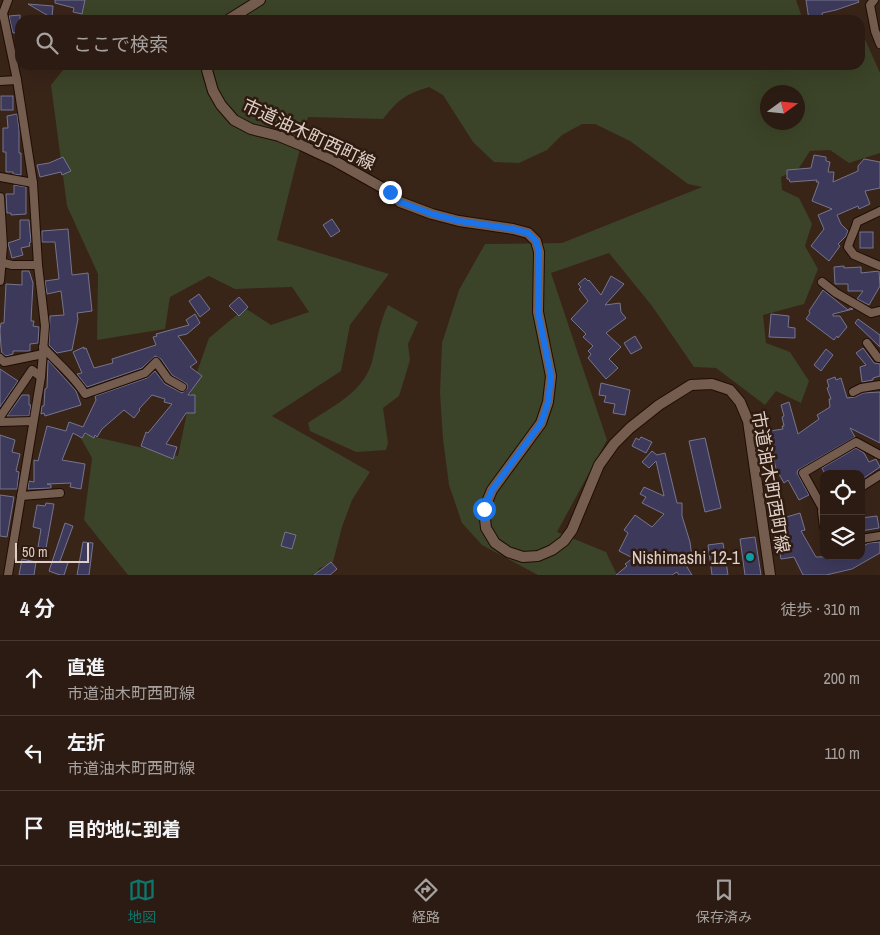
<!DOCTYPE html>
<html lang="ja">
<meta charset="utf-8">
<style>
:root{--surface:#2b1b12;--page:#372820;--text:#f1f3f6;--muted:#a6a19f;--line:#473932;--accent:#0f766e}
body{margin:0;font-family:"Archivo Narrow","Noto Sans JP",sans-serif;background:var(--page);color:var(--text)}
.controls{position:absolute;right:15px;bottom:15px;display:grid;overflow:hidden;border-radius:10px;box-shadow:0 5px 20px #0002}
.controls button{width:45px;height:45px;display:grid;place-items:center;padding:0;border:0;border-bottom:1px solid var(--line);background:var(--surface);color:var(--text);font:25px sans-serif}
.compass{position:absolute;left:760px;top:85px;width:45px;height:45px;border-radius:50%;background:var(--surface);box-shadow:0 5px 20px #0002;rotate:75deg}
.scale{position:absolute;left:15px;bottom:12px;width:74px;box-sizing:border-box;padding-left:5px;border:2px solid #ded0c8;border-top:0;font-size:14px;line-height:18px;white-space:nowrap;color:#ded0c8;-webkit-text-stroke:4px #2f1b0f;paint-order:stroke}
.stop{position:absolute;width:15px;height:15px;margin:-11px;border:4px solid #1a73e8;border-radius:50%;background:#fff}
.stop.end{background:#1a73e8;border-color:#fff;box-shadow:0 1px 5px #0008}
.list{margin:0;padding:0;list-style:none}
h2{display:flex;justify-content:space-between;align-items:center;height:65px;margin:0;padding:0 20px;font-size:21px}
h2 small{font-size:16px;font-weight:400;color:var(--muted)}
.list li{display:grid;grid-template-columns:32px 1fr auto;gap:15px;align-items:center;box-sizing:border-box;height:75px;padding:0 20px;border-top:1px solid var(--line)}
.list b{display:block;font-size:19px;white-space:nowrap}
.list p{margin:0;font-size:16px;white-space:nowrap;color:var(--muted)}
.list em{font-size:16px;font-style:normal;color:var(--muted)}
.icon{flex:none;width:28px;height:28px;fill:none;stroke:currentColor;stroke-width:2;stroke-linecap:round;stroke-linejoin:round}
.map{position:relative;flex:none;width:880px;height:575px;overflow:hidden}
.search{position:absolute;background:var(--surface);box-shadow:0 5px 20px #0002;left:15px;right:15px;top:15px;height:55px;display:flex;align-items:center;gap:12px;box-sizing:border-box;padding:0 18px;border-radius:15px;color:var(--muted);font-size:19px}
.sheet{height:290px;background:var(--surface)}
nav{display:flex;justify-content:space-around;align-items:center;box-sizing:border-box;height:70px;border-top:1px solid var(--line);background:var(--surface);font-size:14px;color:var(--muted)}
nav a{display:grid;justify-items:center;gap:2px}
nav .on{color:var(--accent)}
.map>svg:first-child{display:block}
</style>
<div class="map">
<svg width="880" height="575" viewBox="0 0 880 575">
<rect width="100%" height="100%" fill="#392418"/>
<!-- green -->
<g fill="#3b4328" fill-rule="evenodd">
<polygon points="83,0 796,0 803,20 81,20"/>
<path d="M860,28L880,73V153L849,163L830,150L810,151L799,168L781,177L782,190L799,198L812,224L805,246L818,269L804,304L763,315L766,343L790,352L809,381L801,403L776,391L765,405L716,368L694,367L652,306L609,253L551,273L607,440L557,532L606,552L617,575H538L482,545L462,523L449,485L443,439L440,393L442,343L459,290L485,244L562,243L702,187L688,184L630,141L595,124H582L562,135L547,150L519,163L494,162L473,142L443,95L429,87C404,95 399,99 383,119L308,117L277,240L389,274L350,325L341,371L272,416L370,472L352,500L342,527L333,562L318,569L320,575H128L84,520L92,458L78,433L178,456L193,383L209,338L245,308L271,325L309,312L292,287L235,289L209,276L170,297L165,329L97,340L98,274L67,206L51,85L67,65H860ZM768,92H798V122H768Z"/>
<path d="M388,305L418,322L408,344L410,360L399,396L383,408L388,443L386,450L356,452L310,431L308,423C332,406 363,393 372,362C377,342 379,323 388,305Z"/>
</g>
<!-- building -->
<g fill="#3d395b" stroke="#76758e">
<polygon points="55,0 85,0 82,14 73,12 74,8 55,3"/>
<polygon points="806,0 858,0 859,2 836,10 822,13 823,19 809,20"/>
<polygon points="28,4 53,6 52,18"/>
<polygon points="20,15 20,32 13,33 9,16"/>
<rect x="1" y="96" width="12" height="14"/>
<polygon points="17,114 19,129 19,153 21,153 21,175 13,174 13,172 6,172 6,152 3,152 3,128 8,128 7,116"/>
<polygon points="814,155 826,157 826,161 830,162 828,172 834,172 833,182 858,171 858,166 864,159 880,162 880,188 865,191 870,204 859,209 858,206 837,215 841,224 848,231 846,236 838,244 840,246 829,261 811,246 824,229 818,215 832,209 812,201 819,182 816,182 817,180 790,182 789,179 787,179 787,170 811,168"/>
<polygon points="63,157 71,171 62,175 61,172 40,177 37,165 49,163"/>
<polygon points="14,185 26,187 26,214 11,215 11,213 7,213 6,194 14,194"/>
<polygon points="332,219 340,231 331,237 323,225"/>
<polygon points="20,220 29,220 31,242 29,243 30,246 21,248 23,255 12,258 8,243 20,239"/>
<polygon points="68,229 72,275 88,273 92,311 77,313 78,319 72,350 57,353 49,345 50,316 64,315 61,291 47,294 45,281 59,279 55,242 42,242 42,231"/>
<rect x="860" y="232" width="13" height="16"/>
<polygon points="844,266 844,268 861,267 861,273 879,271 880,286 869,305 857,299 863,291 848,291 848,284 835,284 834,267"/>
<polygon points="22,271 29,271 33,283 31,321 34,321 33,326 39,327 38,343 30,344 30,351 13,351 13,354 6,356 2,353 1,347 0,330 1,323 4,323 6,284 22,285"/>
<polygon points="611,276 624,284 605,305 620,303 621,312 626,318 606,333 621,347 609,359 618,368 606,379 588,358 591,354 588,351 593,346 583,337 586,334 571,319 588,301 579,289 581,287 578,284 585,278 588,281 589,280 601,295"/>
<polygon points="823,290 848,310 850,308 853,309 833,314 833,316 840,316 847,327 838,338 837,336 834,340 806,319 810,313 809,311"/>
<polygon points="199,294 210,309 200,317 189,301"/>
<polygon points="239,297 248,307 239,316 229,306"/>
<polygon points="195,314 200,323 187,334 178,336 197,362 190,367 202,376 188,395 195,395 195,413 186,413 166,444 177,447 173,459 141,446 146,432 148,433 172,404 164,402 165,399 152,395 139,409 140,410 134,418 124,410 102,429 97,437 95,435 94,438 85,433 82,438 73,433 62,460 85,464 81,489 70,487 71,483 47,484 51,485 51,488 28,489 29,481 34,482 34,460 38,461 47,426 66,431 69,422 83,427 96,400 95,396 147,378 155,371 165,384 182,393 187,389 187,384 172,375 161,359 155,356 142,368 87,387 77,374 82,373 73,352 84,347 84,349 86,348 94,368 113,363 112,359 156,345 153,337 157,336 156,334 189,325 186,320"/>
<polygon points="771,314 789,316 788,327 795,328 795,338 769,337"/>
<polygon points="858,319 880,335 880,347 855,323"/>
<polygon points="635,336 642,348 631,354 624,343"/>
<polygon points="863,348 874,363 880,364 880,376 873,378 873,380 862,382 860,367 866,365 856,353"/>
<polygon points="826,349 833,355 821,371 814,365"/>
<polygon points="48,360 76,391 81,405 45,416 44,413 41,414 42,406 44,406 45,389 47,388"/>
<polygon points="0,369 18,381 0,407"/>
<polygon points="835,377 836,380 841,378 847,398 855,397 863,393 880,392 880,443 850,428 855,437 798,470 797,473 809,495 799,500 788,480 784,483 776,469 769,438 771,437 770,431 783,429 782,426 784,426 782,417 784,416 781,405 789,402 798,434 819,419 817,415 830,407 829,399 831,399 827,388 829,387 827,380"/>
<polygon points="601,383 630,390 625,415 613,413 615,404 604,402 606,396 599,395"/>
<polygon points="22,395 29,395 29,405 31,405 29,416 7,416"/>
<polygon points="0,435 15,440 12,452 20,454 16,471 19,472 17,489 0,489"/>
<polygon points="641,437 652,442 646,453 632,446 636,438 639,440"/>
<polygon points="705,438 721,508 705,512 689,441"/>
<polygon points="856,448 864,453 869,462 876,459 880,467 861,480 861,474 825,474 822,468"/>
<polygon points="652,451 657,455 665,453 677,503 682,503 682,516 690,542 692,558 682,559 692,575 679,575 677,572 672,575 616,575 627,566 625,564 633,558 619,551 628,533 624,530 635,515 652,527 664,514 642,503 646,497 640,494 644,487 664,496 656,461 649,468 642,462"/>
<polygon points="0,495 14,497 7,537 0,536"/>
<polygon points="46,503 54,504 46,548 38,547 41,529 33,527 37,505 45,506"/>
<polygon points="800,513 805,530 801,531 816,557 861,556 861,547 869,543 880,542 880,553 852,569 826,575 803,575 794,557 781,559 773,515 782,514 783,518"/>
<polygon points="877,516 879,528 861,531 861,518"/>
<polygon points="65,523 73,526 60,561 68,563 64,575 60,575 49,571"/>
<polygon points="285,532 296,535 292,549 281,546"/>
<polygon points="755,537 761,575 745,575 740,539"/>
<polygon points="83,542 93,543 89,575 77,575"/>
<polygon points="723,543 728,575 712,575 708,545"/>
<polygon points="22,559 36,562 34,575 19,575"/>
<polygon points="331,562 337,569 330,575 314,575"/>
</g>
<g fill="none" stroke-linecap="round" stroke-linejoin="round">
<defs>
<g id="minor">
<polyline points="874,0 870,5 875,31 880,44"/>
<polyline points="0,81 17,80"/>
<polyline points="0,177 33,183"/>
<polyline points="0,197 3,246 0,281"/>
<path d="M880,211L857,222C855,231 850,238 848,247L854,255L880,266"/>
<polyline points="0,262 12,265 38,265"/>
<polyline points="822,282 836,293 871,313 880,311"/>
<polyline points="867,343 878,358 880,358"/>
<path d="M43,347C57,363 74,376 85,394L145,373L156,362L168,379L182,387"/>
<polyline points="0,358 4,362 43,354"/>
<polyline points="853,392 861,388 880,385"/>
<polyline points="0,417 32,370 41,377"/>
<polyline points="0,422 33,421"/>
<polyline points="861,487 880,475"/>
<polyline points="21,496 60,493"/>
<polyline points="823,509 803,473 856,442 880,455"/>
<polyline points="824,509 822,511 824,527"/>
<polyline points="861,539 880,536"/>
<polyline points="8,575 41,377 45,326 38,265 33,183 17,80 3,13 8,0"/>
</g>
<g id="tertiary">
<polyline points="228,20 260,0"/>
<polyline points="207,65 207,70 213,91 221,105 234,120 251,129 279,136 301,145 333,160 390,192 400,202 432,214 459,221 513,229 528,233 536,241 539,252 538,312 551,376 548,402 541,423 492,490 484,509 486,528 495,543 508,552 523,557 538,556 552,550 564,541 572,530 599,465 614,444 630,428 659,405 691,385 712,384 730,390 740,402 748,421 770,575"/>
</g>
</defs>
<!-- minor casing -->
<use href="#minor" stroke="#200d03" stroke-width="10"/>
<!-- tertiary casing -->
<use href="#tertiary" stroke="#200d03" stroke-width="12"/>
<!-- minor -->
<use href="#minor" stroke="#745c4e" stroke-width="8"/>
<!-- tertiary -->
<use href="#tertiary" stroke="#745c4e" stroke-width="10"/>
</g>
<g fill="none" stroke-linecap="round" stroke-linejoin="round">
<!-- route -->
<polyline stroke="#1a73e8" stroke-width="6" points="390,192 400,202 432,214 459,221 513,229 528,233 536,241 539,252 538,312 551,376 548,402 541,423 492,490 484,509"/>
</g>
<!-- markers -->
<circle fill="#0f9aa8" stroke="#2f1b0f" stroke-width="2" cx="750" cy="557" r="5"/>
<g text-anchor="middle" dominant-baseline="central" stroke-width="5" stroke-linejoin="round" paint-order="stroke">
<!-- street labels -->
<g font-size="18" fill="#ded0c8" stroke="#2f1b0f">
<text transform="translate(309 134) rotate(25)">市道油木町西町線</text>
<text transform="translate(771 482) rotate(80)">市道油木町西町線</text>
</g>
<!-- poi labels -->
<g font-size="18" fill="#ded0c8" stroke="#2f1b0f" text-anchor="end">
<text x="740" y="557">Nishimashi 12-1</text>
</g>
</g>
</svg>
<div class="controls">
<button><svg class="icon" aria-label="locate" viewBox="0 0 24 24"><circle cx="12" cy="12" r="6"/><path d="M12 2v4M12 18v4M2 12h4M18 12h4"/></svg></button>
<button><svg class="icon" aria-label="layers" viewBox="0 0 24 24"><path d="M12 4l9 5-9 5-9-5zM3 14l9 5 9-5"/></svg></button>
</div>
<svg class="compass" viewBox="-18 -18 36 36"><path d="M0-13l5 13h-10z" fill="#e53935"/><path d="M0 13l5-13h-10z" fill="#a6a19f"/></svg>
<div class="scale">50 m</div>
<div class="stop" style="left:484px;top:509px"></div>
<div class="stop end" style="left:390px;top:192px"></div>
<div class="search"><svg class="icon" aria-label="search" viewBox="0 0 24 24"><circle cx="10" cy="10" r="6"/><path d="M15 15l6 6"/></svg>ここで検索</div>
</div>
<section class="sheet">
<h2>4 分<small>徒歩 · 310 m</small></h2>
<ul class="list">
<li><svg class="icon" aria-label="ahead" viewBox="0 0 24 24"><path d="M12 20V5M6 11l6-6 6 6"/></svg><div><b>直進</b><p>市道油木町西町線</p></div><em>200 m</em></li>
<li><svg class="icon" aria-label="left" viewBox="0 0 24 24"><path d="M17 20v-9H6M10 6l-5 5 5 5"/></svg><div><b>左折</b><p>市道油木町西町線</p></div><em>110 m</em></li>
<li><svg class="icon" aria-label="arrive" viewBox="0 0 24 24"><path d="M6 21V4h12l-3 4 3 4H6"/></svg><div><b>目的地に到着</b></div></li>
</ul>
</section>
<nav>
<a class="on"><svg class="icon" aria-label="map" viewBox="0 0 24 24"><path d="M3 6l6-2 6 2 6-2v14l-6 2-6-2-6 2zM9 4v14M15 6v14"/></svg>地図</a>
<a><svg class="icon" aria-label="directions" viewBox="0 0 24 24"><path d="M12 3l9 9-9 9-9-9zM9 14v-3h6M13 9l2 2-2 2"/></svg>経路</a>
<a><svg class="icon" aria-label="saved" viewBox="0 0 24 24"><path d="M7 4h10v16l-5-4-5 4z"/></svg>保存済み</a>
</nav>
